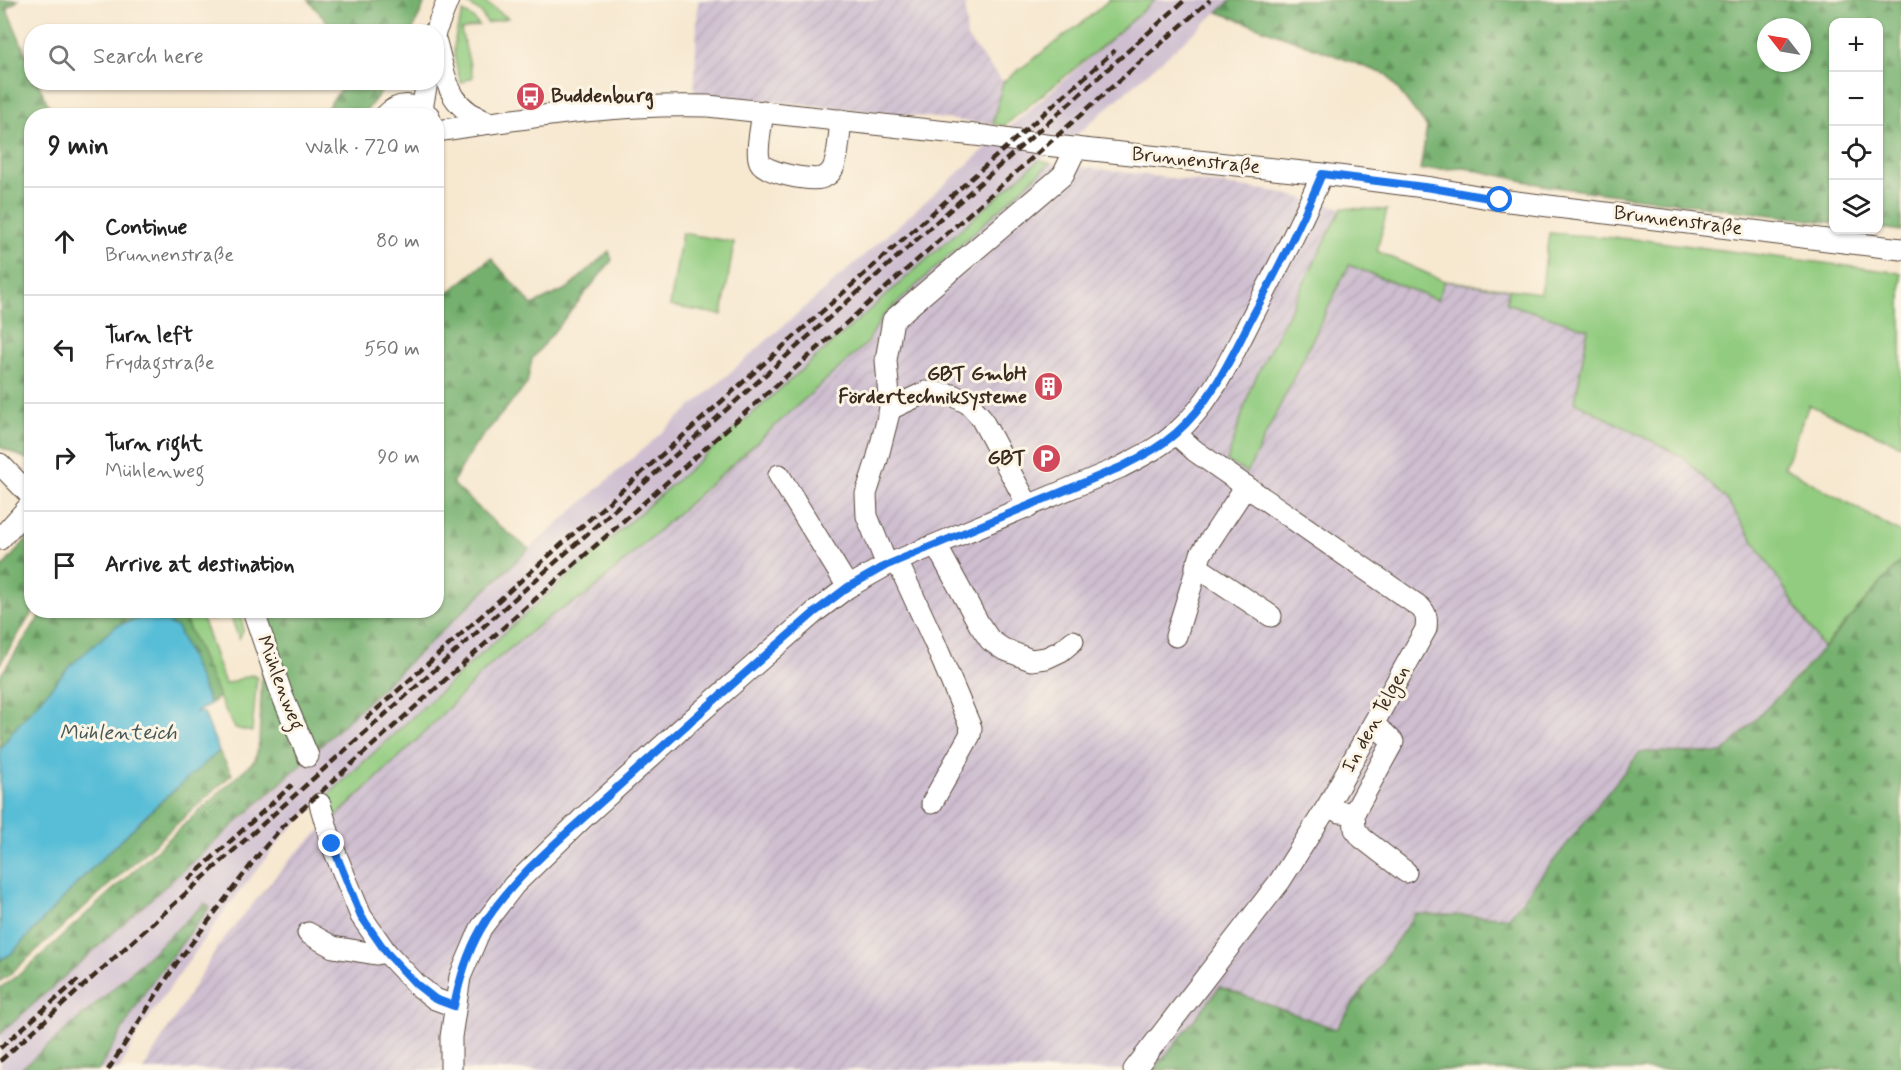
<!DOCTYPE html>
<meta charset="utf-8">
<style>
:root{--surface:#fff;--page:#f6f6f6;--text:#222;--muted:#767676;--line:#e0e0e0}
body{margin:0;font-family:Mynerve,sans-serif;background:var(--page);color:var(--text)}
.controls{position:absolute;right:18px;top:18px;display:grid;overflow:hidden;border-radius:12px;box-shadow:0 2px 4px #0004}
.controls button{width:54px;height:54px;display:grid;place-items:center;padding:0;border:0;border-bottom:2px solid var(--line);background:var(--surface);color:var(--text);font:30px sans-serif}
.compass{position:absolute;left:1757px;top:18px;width:54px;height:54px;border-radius:50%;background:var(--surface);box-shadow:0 2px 4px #0004;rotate:301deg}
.stop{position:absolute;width:18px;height:18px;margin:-14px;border:4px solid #1a73e8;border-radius:50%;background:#fff}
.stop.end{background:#1a73e8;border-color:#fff;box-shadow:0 2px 6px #0008}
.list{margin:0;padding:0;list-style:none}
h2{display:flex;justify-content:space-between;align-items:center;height:78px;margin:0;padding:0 24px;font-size:26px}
h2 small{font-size:20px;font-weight:400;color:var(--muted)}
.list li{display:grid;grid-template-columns:39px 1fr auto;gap:18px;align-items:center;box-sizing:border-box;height:108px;padding:0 24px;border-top:2px solid var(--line)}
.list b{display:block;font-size:22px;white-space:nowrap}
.list p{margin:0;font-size:20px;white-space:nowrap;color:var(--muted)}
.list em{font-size:20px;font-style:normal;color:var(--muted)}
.icon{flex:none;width:33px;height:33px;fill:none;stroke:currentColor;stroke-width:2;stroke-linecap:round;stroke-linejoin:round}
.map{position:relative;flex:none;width:1901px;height:1070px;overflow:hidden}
.search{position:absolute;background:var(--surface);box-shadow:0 2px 4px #0004;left:24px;top:24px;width:420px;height:66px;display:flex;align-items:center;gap:15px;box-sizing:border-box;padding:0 21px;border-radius:24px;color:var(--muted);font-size:22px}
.panel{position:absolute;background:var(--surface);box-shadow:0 2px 4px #0004;left:24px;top:108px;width:420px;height:510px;border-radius:24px}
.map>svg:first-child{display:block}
</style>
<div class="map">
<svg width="1901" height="1070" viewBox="0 0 1901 1070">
<defs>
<pattern id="industrial-furrows" width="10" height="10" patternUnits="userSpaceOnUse" patternTransform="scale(1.5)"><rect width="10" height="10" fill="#cebed0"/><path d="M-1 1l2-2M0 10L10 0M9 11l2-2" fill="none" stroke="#b2a3b2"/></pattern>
<pattern id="forest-firs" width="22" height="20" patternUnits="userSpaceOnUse" patternTransform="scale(1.5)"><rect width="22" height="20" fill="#75b06e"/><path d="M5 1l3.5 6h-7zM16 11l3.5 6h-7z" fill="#618f5a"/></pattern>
</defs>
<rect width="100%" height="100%" fill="#fcf5e5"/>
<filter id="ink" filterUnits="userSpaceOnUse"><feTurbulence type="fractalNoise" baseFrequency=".0167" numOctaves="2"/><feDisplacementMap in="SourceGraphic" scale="12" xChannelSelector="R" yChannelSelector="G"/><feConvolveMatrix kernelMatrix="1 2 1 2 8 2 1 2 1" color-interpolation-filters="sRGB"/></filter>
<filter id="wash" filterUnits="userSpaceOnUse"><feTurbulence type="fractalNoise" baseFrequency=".008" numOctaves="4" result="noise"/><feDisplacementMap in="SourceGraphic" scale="24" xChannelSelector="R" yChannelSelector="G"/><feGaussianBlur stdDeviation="1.35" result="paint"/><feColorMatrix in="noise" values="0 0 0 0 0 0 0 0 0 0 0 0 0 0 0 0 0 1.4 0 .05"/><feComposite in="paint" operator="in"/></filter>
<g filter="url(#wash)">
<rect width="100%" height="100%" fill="#f7e8d0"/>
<!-- industrial -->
<g fill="url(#industrial-furrows)">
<polygon points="698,0 965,0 967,38 1003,82 993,124 694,93"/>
<polygon points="1050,163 1273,191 1342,208 1251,387 1227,461 1246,473 1349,264 1436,299 1444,281 1509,289 1506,303 1588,329 1575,402 1683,457 1727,500 1823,648 1723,753 1640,753 1509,917 1415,914 1336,1029 1220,987 1154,1070 143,1070 221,942 291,858 415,742 491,664 554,613 586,596 867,343 882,317"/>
</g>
<!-- railway -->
<polygon fill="#cebed0" points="1155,0 1231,0 1081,131 1039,160 503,634 285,834 223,913 141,1028 119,1070 99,1070 147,988 205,903 115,987 20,1070 0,1070 0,1034 305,761 529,549"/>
<!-- green -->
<g fill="#92cc80" stroke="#667b4f" stroke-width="1.5">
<polygon points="468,0 482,0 508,18 487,23 481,13 467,3"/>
<polygon points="1109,0 1155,0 1107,42 1004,126 993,124 1003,82 1088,18"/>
<path d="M463,12L472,17L479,25L461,30L473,77L461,83C451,53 452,41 463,12Z"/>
<polygon points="1039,160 1050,163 882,317 867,343 586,596 554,613 491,664 415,742 330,822 327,796 503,634"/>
<polygon points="1342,208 1387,210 1377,251 1444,281 1541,293 1549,233 1644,240 1901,273 1901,445 1809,405 1784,467 1901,533 1901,561 1823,648 1727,500 1683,457 1575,402 1588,329 1506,303 1509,289 1445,281 1437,300 1349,265 1247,473 1227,461 1251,387"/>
<polygon points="682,233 734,242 722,315 670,306"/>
<polygon points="175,611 242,611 243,631 239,639 230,614 209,620 205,614 201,615 225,684 251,675 257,677 252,732 235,728 222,704 186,622"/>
</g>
<!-- forest -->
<g fill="url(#forest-firs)" stroke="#586d46" stroke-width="1.5" fill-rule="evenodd">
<polygon points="0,0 18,0 7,9 31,66 32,82 38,83 53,115 32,116 31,461 0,447"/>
<polygon points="308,0 426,0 412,31 336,32"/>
<path d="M1231,0H1901V231L1879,228L1878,22H1834L1833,223L1547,186L1465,168L1420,170L1427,127L1387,75L1218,12ZM1766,27H1802V63H1766Z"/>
<polygon points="345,83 345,82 388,83 363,115 322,115"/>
<polygon points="609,251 612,260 532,359 527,384 476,444 452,483 493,521 529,549 313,753 261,610 436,610 437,278 448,293 491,258 532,305 568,288"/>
<polygon points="31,534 32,610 33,611 0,664 0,570"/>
<polygon points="1901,561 1901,1070 1154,1070 1220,987 1336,1029 1415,914 1509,917 1640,752 1723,753 1802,672"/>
<polygon points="43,611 175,611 186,622 219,696 210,704 177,627 12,732 0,749 0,676"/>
<polygon points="262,668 305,761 0,1034 0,988 25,970 255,760 259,743"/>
<polygon points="219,751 232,774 9,975 0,981 0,960 11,954 84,876 157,805"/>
<polygon points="205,903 210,907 147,988 99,1070 20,1070 115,987"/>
</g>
<!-- water -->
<polygon fill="#59bed7" stroke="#4a747a" stroke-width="1.5" points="148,615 177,627 210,704 196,712 204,713 219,751 157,805 84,876 11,954 0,960 0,749 12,732 70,666 116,626"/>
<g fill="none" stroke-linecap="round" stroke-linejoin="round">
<!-- stream -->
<polyline stroke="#59bed7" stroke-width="4.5" points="167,622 172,610"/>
</g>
</g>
<g filter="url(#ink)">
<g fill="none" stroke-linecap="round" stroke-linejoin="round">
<defs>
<g id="minor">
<polyline points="435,32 448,0"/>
<path d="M436,42C447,82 447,107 490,123"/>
<polyline points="422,109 427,82"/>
<path d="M763,111C762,124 755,151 760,162C765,173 810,181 821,178C825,177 830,174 832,170C839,159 839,133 841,120"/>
<path d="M385,116C399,101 415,103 429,116"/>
<path d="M436,131C526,118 617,103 708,106L984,136L1045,145L1322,174L1432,188L1500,200L1901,249"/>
<polyline points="890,409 926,392 953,395 969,404 980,416 1029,507"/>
<polyline points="0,464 32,497"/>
<polyline points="779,475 848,587"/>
<polyline points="0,539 32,503"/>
<polyline points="936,545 979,624 990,640 1003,649 1031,660 1046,658 1061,651 1073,641"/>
<polyline points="897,561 934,641 971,728 970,735 932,803"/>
<polyline points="887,565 867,516 866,494 877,460 890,409 886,360 893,320 1063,175 1076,148"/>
<polyline points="1196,566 1271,616"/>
<polyline points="253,610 282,695 308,756"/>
<polyline points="1176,636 1201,554 1246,486"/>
<polyline points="320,804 332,845 361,916 386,952 416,984 435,999 454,1006"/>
<polyline points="1327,807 1340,812 1354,813 1393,742 1385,734 1373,725"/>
<polyline points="1354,813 1355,829 1362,838 1406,872"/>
<polyline points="308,933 333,947 376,954 386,952"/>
<path d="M451,1070V1037L460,977L481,928L514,885L583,818L680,730L815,612L848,587L887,565L1121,467C1140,457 1159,448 1176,433C1211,402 1230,360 1251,319C1276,271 1301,224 1322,174"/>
<path d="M1134,1070L1280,881L1327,807L1426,629C1427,619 1427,614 1420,607L1195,451L1175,433"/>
</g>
</defs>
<!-- minor casing -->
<use href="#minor" stroke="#574639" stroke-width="23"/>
<!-- minor -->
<use href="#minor" stroke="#fff" stroke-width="21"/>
<!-- rail -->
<g stroke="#3b2a1e" stroke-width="4.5" stroke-dasharray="9 4.5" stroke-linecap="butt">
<polyline points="366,719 1115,50"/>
<polyline points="188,880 292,785"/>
<polyline points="0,1048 79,979"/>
<polyline points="0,1061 315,777 1185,0"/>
<polyline points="108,1070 176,964 260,853 282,827 496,634 1210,0"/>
</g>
</g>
</g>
<g fill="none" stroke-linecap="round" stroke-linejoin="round" filter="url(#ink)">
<!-- route -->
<path stroke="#1a73e8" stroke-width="8" d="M332,844L361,916L386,952L416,984L435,999L454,1006C460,979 467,953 481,929C509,880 568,832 610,794C677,733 746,672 815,612L848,587L887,565L1121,467C1140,457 1159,448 1176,433C1211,402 1230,360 1251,319C1277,271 1301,224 1322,174L1432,188L1500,200"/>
</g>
<!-- icons -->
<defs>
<symbol id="bus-disc" viewBox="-11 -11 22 22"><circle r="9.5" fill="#d1495b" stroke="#fcf5e5"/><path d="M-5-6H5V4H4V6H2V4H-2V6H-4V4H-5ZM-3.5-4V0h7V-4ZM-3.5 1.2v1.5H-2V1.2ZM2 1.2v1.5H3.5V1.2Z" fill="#fff"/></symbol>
<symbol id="building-disc" viewBox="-11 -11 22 22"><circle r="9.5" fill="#d1495b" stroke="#fcf5e5"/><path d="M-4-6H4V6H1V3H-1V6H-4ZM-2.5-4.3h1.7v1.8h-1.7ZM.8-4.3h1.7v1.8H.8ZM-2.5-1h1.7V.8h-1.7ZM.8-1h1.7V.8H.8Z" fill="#fff"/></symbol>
<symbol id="parking-disc" viewBox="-11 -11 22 22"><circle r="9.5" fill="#d1495b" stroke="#fcf5e5"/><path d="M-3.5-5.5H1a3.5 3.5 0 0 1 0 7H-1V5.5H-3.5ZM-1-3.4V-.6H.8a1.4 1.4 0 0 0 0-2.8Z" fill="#fff"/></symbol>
</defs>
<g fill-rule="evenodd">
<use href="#bus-disc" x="514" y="80" width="33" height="33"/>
<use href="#building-disc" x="1032" y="370" width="33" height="33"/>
<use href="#parking-disc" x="1030" y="442" width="33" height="33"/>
</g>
<g text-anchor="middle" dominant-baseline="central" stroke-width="6" stroke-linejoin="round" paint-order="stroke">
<!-- poi labels -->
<g font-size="20" font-weight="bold" fill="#3b2a1e" stroke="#fcf5e5" text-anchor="end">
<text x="551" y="96" text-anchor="start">Buddenburg</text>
<text x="1027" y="374">GBT GmbH<tspan x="1027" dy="23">Fördertechniksysteme</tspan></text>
<text x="1026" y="458">GBT</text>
</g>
<!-- street labels -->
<g font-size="20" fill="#3b2a1e" stroke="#fcf5e5">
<text transform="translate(1196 161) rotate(6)">Brunnenstraße</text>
<text transform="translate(1678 221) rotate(7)">Brunnenstraße</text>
<text transform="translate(280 683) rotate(69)">Mühlenweg</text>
<text transform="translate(1376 719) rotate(-61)">In den Telgen</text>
</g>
<!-- water labels -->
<g font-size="21" font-style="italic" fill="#445656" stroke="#fcf5e5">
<text x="118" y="733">Mühlenteich</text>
</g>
</g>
</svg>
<div class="controls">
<button>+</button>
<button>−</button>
<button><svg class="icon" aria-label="locate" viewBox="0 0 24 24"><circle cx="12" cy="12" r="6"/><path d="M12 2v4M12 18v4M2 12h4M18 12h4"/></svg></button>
<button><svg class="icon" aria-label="layers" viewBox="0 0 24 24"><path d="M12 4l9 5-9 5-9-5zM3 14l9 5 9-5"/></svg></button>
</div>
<svg class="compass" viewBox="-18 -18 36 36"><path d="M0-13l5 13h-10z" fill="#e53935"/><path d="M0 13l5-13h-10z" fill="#767676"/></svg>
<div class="stop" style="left:1500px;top:200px"></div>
<div class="stop end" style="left:332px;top:844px"></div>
<div class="search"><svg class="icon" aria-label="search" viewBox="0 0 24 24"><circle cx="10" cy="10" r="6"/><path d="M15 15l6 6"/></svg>Search here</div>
<section class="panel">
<h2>9 min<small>Walk · 720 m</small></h2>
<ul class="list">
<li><svg class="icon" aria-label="ahead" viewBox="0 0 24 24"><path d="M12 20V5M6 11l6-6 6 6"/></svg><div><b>Continue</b><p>Brunnenstraße</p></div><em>80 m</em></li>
<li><svg class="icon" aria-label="left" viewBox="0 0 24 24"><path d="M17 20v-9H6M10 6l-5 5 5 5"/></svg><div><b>Turn left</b><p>Frydagstraße</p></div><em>550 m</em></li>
<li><svg class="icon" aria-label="right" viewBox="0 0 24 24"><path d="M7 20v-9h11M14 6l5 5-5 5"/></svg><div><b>Turn right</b><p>Mühlenweg</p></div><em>90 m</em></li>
<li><svg class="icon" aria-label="arrive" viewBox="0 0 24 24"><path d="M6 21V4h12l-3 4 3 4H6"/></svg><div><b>Arrive at destination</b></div></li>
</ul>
</section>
</div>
